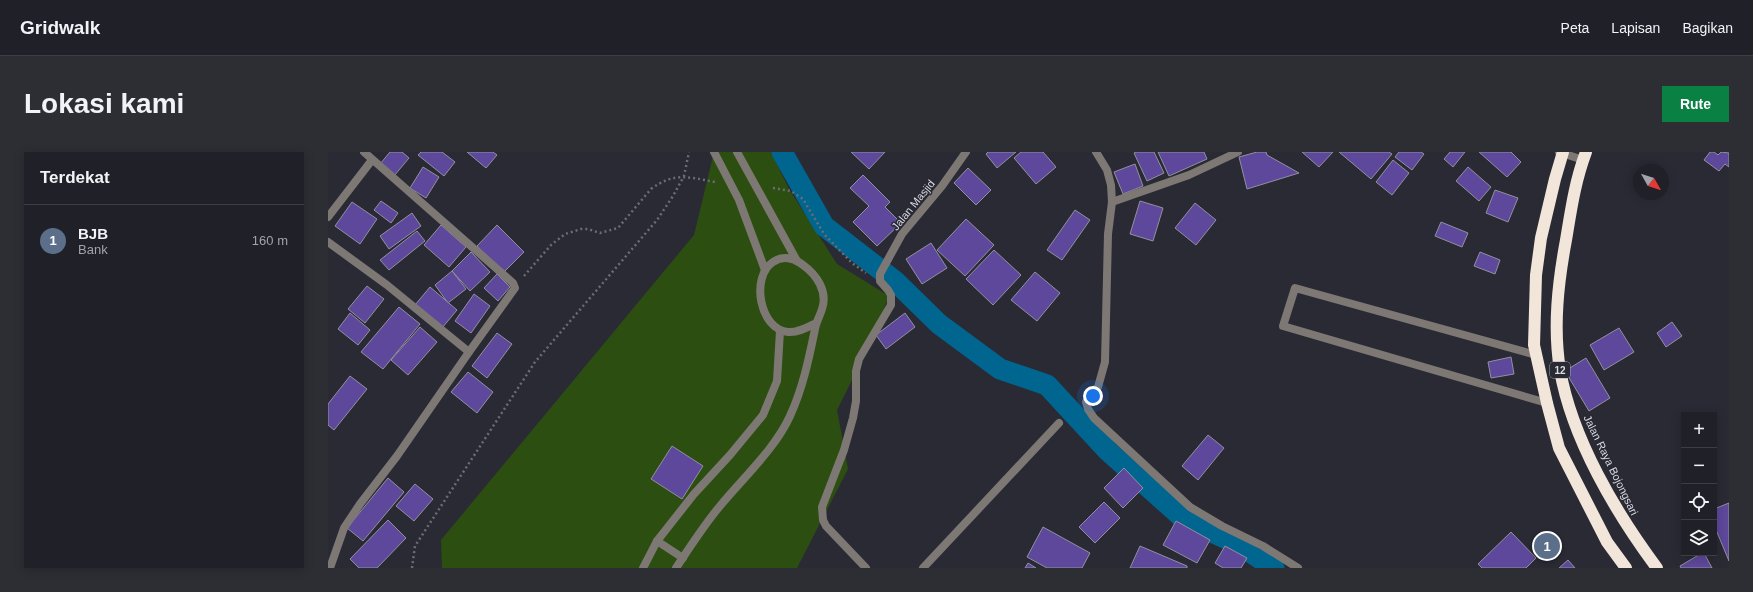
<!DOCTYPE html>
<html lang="id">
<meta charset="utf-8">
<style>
:root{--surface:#202028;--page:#2d2d34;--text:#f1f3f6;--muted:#a2a3a8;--line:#3d3e45;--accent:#0b8043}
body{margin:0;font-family:Arial,sans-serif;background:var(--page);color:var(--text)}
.controls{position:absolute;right:12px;bottom:12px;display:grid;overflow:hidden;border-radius:0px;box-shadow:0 2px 10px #0003}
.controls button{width:36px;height:36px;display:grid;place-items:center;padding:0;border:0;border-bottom:1px solid var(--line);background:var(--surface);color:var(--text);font:20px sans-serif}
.compass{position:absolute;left:1305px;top:12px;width:36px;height:36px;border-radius:50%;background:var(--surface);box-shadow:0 2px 10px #0003;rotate:129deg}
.you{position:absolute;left:765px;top:244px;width:14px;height:14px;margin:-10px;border:3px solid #fff;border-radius:50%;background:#1a73e8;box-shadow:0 0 0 6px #1a73e833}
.badge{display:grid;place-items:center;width:26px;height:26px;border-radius:50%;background:var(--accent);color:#fff;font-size:13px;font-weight:700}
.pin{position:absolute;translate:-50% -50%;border:2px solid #fff;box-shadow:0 1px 4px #0006}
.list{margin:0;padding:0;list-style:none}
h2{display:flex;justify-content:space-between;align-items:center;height:52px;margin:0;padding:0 16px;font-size:17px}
h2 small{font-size:13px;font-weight:400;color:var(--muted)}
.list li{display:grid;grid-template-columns:26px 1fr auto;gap:12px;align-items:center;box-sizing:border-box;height:72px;padding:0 16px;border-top:1px solid var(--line)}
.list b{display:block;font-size:15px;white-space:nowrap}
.list p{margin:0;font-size:13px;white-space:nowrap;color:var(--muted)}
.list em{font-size:13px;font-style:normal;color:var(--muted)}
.icon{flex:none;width:22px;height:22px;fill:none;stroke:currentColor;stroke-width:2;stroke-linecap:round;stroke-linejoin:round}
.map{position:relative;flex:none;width:1401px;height:416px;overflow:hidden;border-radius:0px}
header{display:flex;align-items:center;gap:24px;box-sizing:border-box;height:56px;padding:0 20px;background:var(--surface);border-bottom:1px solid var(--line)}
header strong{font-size:19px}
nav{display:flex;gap:22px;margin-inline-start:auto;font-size:14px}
.intro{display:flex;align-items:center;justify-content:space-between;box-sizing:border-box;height:96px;padding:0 24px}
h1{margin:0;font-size:28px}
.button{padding:10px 18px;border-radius:0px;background:var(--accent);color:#fff;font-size:14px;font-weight:700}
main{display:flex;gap:24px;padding:0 24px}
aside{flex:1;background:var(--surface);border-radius:0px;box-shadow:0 2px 10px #0003}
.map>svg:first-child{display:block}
</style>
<header>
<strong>Gridwalk</strong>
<nav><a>Peta</a><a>Lapisan</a><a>Bagikan</a></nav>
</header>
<div class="intro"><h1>Lokasi kami</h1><a class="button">Rute</a></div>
<main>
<aside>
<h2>Terdekat<small></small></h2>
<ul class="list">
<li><span class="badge" style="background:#5c6f8a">1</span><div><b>BJB</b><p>Bank</p></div><em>160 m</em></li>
</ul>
</aside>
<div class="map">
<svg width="1401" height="416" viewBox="0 0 1401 416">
<rect width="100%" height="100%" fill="#2a2a35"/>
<!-- green -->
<polygon fill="#2d4e11" points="386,0 443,0 461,37 509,112 561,144 544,188 509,258 520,317 469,416 114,416 113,388 366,83"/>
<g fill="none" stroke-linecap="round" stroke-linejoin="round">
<!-- canal -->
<polyline stroke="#00658f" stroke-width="21" points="454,0 496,74 567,129 611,172 672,217 719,233 780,299 857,368 910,392 946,416"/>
</g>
<!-- building -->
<g fill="#5e489b" stroke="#92909e">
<polygon points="62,0 74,0 81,6 66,24 52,12"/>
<polygon points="93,0 114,0 127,10 116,24 90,3"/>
<polygon points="139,0 165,0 169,3 158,16"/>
<polygon points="523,0 557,0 541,17"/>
<polygon points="660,0 688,0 669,16 658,2"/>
<polygon points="693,0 715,0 728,15 708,32 686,6"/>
<polygon points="808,0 826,0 836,21 819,29 806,1"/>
<polygon points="830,0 876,0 879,7 841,24"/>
<polygon points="929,0 938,0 939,3 971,21 919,37 911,5"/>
<polygon points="974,0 1005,0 991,15"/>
<polygon points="1011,0 1061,0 1064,2 1043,27"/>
<polygon points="1071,0 1093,0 1096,2 1084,18 1067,5"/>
<polygon points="1122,0 1137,0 1125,15 1116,7"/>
<polygon points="1151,0 1183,0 1193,10 1179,25"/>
<polygon points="1382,0 1386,0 1390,3 1393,0 1401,1 1401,15 1397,12 1391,19 1376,8"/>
<polygon points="1065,8 1081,21 1064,43 1048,30"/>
<polygon points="807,12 815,34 795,42 786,20"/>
<polygon points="95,15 111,25 98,46 82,36"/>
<polygon points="1140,15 1163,35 1151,49 1128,29"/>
<polygon points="640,16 663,38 648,53 626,31"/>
<polygon points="535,23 562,50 557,55 573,71 549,94 525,70 541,54 522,36"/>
<polygon points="1167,38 1190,46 1180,70 1158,61"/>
<polygon points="53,49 70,61 63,71 46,58"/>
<polygon points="812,49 835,56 825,89 802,82"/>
<polygon points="24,50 49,67 32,92 7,74"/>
<polygon points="867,51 888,68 868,93 847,76"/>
<polygon points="747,58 762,68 734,108 719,98"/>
<polygon points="84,61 93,74 61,97 52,84"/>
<polygon points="638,67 666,93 637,124 609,98"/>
<polygon points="1113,70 1140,81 1134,95 1107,84"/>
<polygon points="113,73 138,95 121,115 96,93"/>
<polygon points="169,73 196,100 176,120 149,94"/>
<polygon points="89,79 97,89 61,118 52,108"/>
<polygon points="603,91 619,116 594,132 578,107"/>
<polygon points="666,98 693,123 665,153 638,127"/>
<polygon points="143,100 162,120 142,139 124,119"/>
<polygon points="1152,100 1172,108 1167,122 1146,114"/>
<polygon points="124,119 138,137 120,151 107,133"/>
<polygon points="707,120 732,141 709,169 683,148"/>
<polygon points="169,122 182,135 170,149 156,136"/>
<polygon points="39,134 56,147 37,171 20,157"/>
<polygon points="102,135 129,158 114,176 87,153"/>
<polygon points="146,142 162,154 143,181 127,169"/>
<polygon points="71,155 92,172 55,217 33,200"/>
<polygon points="22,161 42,178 30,193 10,177"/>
<polygon points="577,161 587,175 558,197 548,183"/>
<polygon points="1344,170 1354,184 1338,195 1329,181"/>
<polygon points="92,175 109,190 80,223 63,208"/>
<polygon points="1291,176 1306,200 1276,218 1262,193"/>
<polygon points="169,181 184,192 159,226 144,214"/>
<polygon points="1183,205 1186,222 1163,226 1160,210"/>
<polygon points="1258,206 1282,246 1261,259 1237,219"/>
<polygon points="140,220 165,240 149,261 123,240"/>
<polygon points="22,224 39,237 6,278 0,273 0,252"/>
<polygon points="880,283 896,296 870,328 854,314"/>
<polygon points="344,294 375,314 354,347 323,327"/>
<polygon points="796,316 815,336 795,356 776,336"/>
<polygon points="60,326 76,340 35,389 19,376"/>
<polygon points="87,332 105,347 86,369 68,354"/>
<polygon points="776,350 792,366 767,391 751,375"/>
<polygon points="1401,351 1401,409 1386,373 1386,357"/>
<polygon points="60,368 78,386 49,416 31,416 22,407"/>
<polygon points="848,369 882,388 869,411 835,393"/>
<polygon points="715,375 762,401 754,416 719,416 699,405"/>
<polygon points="1183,380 1208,406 1198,416 1154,416 1150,412"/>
<polygon points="812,394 859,414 859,416 802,416"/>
<polygon points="897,394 919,406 913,416 895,416 887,411"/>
<polygon points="1374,401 1376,401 1384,416 1353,416 1352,414"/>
<polygon points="1240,408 1247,416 1231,416"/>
<polygon points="700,411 708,416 697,416"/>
</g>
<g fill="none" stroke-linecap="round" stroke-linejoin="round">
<!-- path -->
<g stroke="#6c6c75" stroke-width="2.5" stroke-dasharray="2 3" stroke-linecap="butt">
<polyline points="445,36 463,39 475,47 496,82 524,111 538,121"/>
<path d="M196,124L223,93L237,82L253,77H260L272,81L290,76L323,37C346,20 360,25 387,30"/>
<polyline points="84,416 87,394 207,210 329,68 345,44 356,24 361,0"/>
</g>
<!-- lane -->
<polyline stroke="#7e7874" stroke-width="8" points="1208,203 967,136 955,174 1219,251"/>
<!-- street -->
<g stroke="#7e7874" stroke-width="8">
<polyline points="386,0 411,48 437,118"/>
<polyline points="409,0 469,109"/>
<polyline points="768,0 779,18 783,33 784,50 780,82 777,210 770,235 762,242 758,250 760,257 766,266 862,355 894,374 935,394 970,416"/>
<polyline points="1231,0 1255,8"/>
<polyline points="784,50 861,23 910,0"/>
<polyline points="0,65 44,8"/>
<polyline points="0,90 59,133 141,200"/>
<polyline points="329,389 355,406"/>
<polyline points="2,416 16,376 32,352 69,304 141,200 187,136 185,131 36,0"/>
<polyline points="315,416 329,389 366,342 402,303 435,263 449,229 452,179"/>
<path d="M348,416C362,395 376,373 392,354C415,326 447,297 462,264C475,236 481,206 487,177C488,170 492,164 494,157C500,140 489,123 475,113C466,106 455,103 445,110C422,125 432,178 460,180C470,181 480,175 488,171"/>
<polyline points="538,416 498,374 495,368 494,355 516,298 525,266 528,249 528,219 531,207 563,153 563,143 560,138 552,129 552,122 574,82 614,34 638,0"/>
<polyline points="595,416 731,271"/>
</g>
<!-- highway -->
<g stroke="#f2e5da" stroke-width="12">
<polyline points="1235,0 1227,27 1213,86 1208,123 1206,193 1219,251 1231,296 1279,390 1298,416"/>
<path d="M1258,0C1247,29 1243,58 1238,88C1230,131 1225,175 1232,218C1244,287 1288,361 1329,416"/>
</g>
</g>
<g text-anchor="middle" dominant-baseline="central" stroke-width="3" stroke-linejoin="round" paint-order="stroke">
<!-- shield labels -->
<rect fill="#2a2a35" stroke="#a6a6af" stroke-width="1" x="1222" y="210" width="20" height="16" rx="3"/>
<g font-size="10" font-weight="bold" fill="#dbdbe3">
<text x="1232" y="218">12</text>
</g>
<!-- street labels -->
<g font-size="11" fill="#dbdbe3" stroke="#2a2a35">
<text transform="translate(585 53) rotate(-51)">Jalan Masjid</text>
<text transform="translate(1283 313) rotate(64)">Jalan Raya Bojongsari</text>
</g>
</g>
</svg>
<div class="controls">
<button>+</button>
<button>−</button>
<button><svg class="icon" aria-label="locate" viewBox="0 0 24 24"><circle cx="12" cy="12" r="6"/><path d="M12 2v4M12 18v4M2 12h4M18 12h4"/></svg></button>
<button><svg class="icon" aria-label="layers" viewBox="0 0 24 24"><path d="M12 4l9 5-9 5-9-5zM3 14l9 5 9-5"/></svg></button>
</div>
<svg class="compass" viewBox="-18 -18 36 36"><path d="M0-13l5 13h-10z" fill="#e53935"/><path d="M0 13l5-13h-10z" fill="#a2a3a8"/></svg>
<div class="you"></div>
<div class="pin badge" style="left:1219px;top:394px;background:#5c6f8a">1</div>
</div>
</main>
